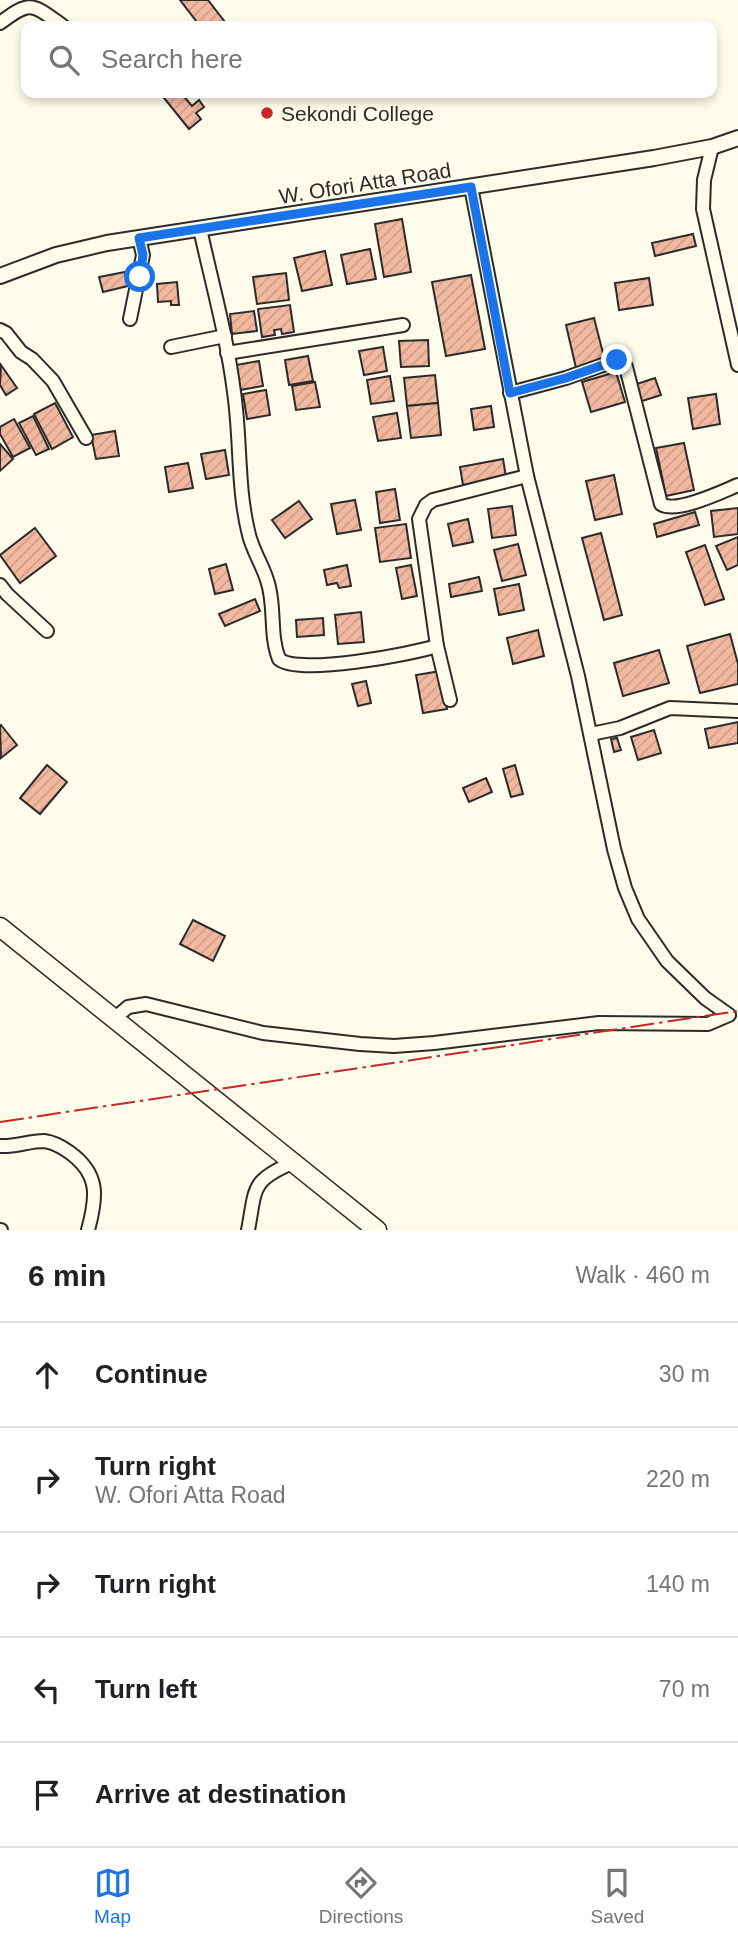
<!DOCTYPE html>
<meta charset="utf-8">
<style>
:root{--surface:#fff;--page:#f2f2f2;--text:#202124;--muted:#757577;--line:#e0e0e0;--accent:#1a73e8}
body{margin:0;font-family:Helvetica,sans-serif;background:var(--page);color:var(--text)}
.stop{position:absolute;width:21px;height:21px;margin:-16px;border:5px solid #1a73e8;border-radius:50%;background:#fff}
.stop.end{background:#1a73e8;border-color:#fff;box-shadow:0 2px 7px #0008}
.list{margin:0;padding:0;list-style:none}
h2{display:flex;justify-content:space-between;align-items:center;height:91px;margin:0;padding:0 28px;font-size:30px}
h2 small{font-size:23px;font-weight:400;color:var(--muted)}
.list li{display:grid;grid-template-columns:46px 1fr auto;gap:21px;align-items:center;box-sizing:border-box;height:105px;padding:0 28px;border-top:2px solid var(--line)}
.list b{display:block;font-size:26px;white-space:nowrap}
.list p{margin:0;font-size:23px;white-space:nowrap;color:var(--muted)}
.list em{font-size:23px;font-style:normal;color:var(--muted)}
.icon{flex:none;width:38px;height:38px;fill:none;stroke:currentColor;stroke-width:2;stroke-linecap:round;stroke-linejoin:round}
.map{position:relative;flex:none;width:738px;height:1230px;overflow:hidden}
.search{position:absolute;background:var(--surface);box-shadow:0 4px 10px #0003;left:21px;right:21px;top:21px;height:77px;display:flex;align-items:center;gap:18px;box-sizing:border-box;padding:0 24px;border-radius:14px;color:var(--muted);font-size:26px}
.sheet{height:616px;background:var(--surface)}
nav{display:flex;justify-content:space-around;align-items:center;box-sizing:border-box;height:98px;border-top:2px solid var(--line);background:var(--surface);font-size:19px;color:var(--muted)}
nav a{display:grid;justify-items:center;gap:4px}
nav .on{color:var(--accent)}
.map>svg:first-child{display:block}
</style>
<div class="map">
<svg width="738" height="1230" viewBox="0 0 738 1230">
<defs>
<pattern id="building-hatch" width="6" height="6" patternUnits="userSpaceOnUse" patternTransform="scale(1.75)"><rect width="6" height="6" fill="#f2b8a0"/><path d="M-1 1l2-2M0 6l6-6M5 7l2-2" fill="none" stroke="#d09e8a"/></pattern>
</defs>
<rect width="100%" height="100%" fill="#fdfbea"/>
<!-- building -->
<g fill="url(#building-hatch)" stroke="#2b2b2b" stroke-width="2">
<polygon points="180,0 208,0 228,26 200,26"/>
<polygon points="160,93 181,93 192,106 199,100 204,107 196,113 201,119 189,129"/>
<polygon points="402,219 411,272 384,277 375,224"/>
<polygon points="693,234 696,246 655,256 652,243"/>
<polygon points="370,249 376,279 347,284 341,255"/>
<polygon points="325,251 332,285 302,291 294,258"/>
<polygon points="125,272 128,286 103,292 99,277"/>
<polygon points="286,273 289,300 257,304 253,277"/>
<polygon points="471,275 485,349 446,356 432,282"/>
<polygon points="649,278 653,305 619,310 615,283"/>
<polygon points="177,282 179,305 171,305 171,301 158,302 157,284"/>
<polygon points="290,305 294,332 282,334 281,329 274,330 275,335 262,337 258,309"/>
<polygon points="254,311 257,331 232,334 230,314"/>
<polygon points="594,318 605,361 576,368 566,325"/>
<polygon points="428,340 429,366 401,367 399,341"/>
<polygon points="383,347 387,371 364,375 359,351"/>
<polygon points="308,356 313,381 289,385 285,360"/>
<polygon points="259,361 263,386 240,390 236,365"/>
<polygon points="1,365 17,388 6,395 0,385"/>
<polygon points="616,372 625,402 591,412 582,382"/>
<polygon points="435,375 438,403 407,406 404,378"/>
<polygon points="390,376 394,401 371,404 367,380"/>
<polygon points="655,378 661,395 639,402 634,385"/>
<polygon points="315,382 320,407 296,410 292,386"/>
<polygon points="266,390 270,415 247,419 243,394"/>
<polygon points="716,394 720,424 693,429 688,398"/>
<polygon points="55,403 73,437 52,449 34,414"/>
<polygon points="438,403 441,435 411,438 407,406"/>
<polygon points="491,406 494,427 474,430 471,409"/>
<polygon points="397,413 401,438 378,441 373,417"/>
<polygon points="33,416 49,449 36,455 19,423"/>
<polygon points="14,419 30,448 13,457 0,434 0,427"/>
<polygon points="115,431 119,456 96,459 91,435"/>
<polygon points="684,443 694,490 666,496 656,448"/>
<polygon points="0,444 13,459 0,471"/>
<polygon points="225,450 229,475 206,479 201,454"/>
<polygon points="503,459 506,477 463,485 460,467"/>
<polygon points="188,463 193,488 169,492 165,467"/>
<polygon points="614,475 622,514 595,520 586,481"/>
<polygon points="395,489 400,520 380,523 376,492"/>
<polygon points="355,500 361,530 337,534 331,504"/>
<polygon points="299,501 312,519 285,538 272,520"/>
<polygon points="512,506 516,535 492,538 488,509"/>
<polygon points="738,508 738,534 714,537 711,511"/>
<polygon points="695,512 699,525 657,537 654,524"/>
<polygon points="468,519 473,542 453,546 448,524"/>
<polygon points="406,524 411,558 380,562 375,528"/>
<polygon points="35,528 56,556 20,583 0,555"/>
<polygon points="601,533 622,615 604,620 582,538"/>
<polygon points="738,537 738,565 727,570 716,546"/>
<polygon points="518,544 526,575 502,581 494,550"/>
<polygon points="705,545 724,599 705,605 686,552"/>
<polygon points="226,564 233,590 215,594 209,569"/>
<polygon points="347,565 351,586 339,588 337,583 327,585 324,570"/>
<polygon points="411,565 417,596 402,599 396,568"/>
<polygon points="479,577 482,591 451,597 449,584"/>
<polygon points="519,584 524,610 499,615 494,589"/>
<polygon points="255,599 260,611 225,626 219,614"/>
<polygon points="361,612 364,642 338,644 335,615"/>
<polygon points="323,618 324,635 297,637 296,620"/>
<polygon points="538,630 544,656 513,664 507,638"/>
<polygon points="730,634 738,664 738,684 700,693 687,646"/>
<polygon points="659,650 669,683 623,696 614,663"/>
<polygon points="441,671 447,709 423,713 416,675"/>
<polygon points="366,681 371,703 358,706 352,684"/>
<polygon points="738,722 738,743 709,748 705,729"/>
<polygon points="1,725 17,745 1,758 0,726"/>
<polygon points="654,730 661,753 638,760 631,737"/>
<polygon points="617,738 621,750 614,752 611,739"/>
<polygon points="47,765 67,782 40,814 20,798"/>
<polygon points="515,765 523,794 511,797 503,769"/>
<polygon points="486,778 492,792 469,802 463,788"/>
<polygon points="193,920 225,936 213,961 180,944"/>
</g>
<g fill="none" stroke-linecap="round" stroke-linejoin="round">
<defs>
<g id="minor">
<path d="M0,23C31,0 31,3 63,26"/>
<polyline points="712,147 704,180 703,209 738,365"/>
<path d="M200,229C212,283 227,337 234,392C241,439 237,488 249,535C253,551 262,564 267,580C276,605 269,634 279,659C298,676 411,654 437,646"/>
<polyline points="130,319 143,255 139,238"/>
<polyline points="0,330 6,333 21,352 32,359 53,381 86,438"/>
<polyline points="171,347 225,336"/>
<polyline points="227,353 403,325"/>
<path d="M510,393L566,378L617,360L622,361L626,367L661,504C676,514 721,492 738,485"/>
<polyline points="0,585 7,594 47,631"/>
<polyline points="450,700 437,646 419,519 426,505 433,500 527,476"/>
<polyline points="591,734 620,728 670,708 738,711"/>
<polyline points="114,1019 128,1007 146,1004 263,1033 360,1044 394,1046 434,1043 599,1023 708,1024 729,1015 705,998 667,961 638,919 625,888 614,849 578,676 527,476 471,187"/>
<path d="M0,1146C15,1147 29,1141 44,1141C52,1142 62,1147 69,1152C100,1174 97,1197 88,1230"/>
<polyline points="0,1230 1,1230"/>
<path d="M248,1230C256,1189 250,1181 292,1163"/>
</g>
<polyline id="major" points="0,276 56,255 107,243 654,158 712,147 738,138"/>
<polyline id="highway" points="0,927 377,1230"/>
</defs>
<!-- minor casing -->
<use href="#minor" stroke="#2b2b2b" stroke-width="16"/>
<!-- major casing -->
<use href="#major" stroke="#2b2b2b" stroke-width="18"/>
<!-- highway casing -->
<use href="#highway" stroke="#2b2b2b" stroke-width="21"/>
<!-- minor -->
<use href="#minor" stroke="#fdfbea" stroke-width="12"/>
<!-- major -->
<use href="#major" stroke="#fdfbea" stroke-width="14"/>
<!-- highway -->
<use href="#highway" stroke="#fdfbea" stroke-width="18"/>
<!-- power -->
<polyline stroke="#c62828" stroke-width="2" stroke-dasharray="24 5 3.5 5" stroke-linecap="butt" points="0,1122 738,1011"/>
</g>
<g fill="none" stroke-linecap="round" stroke-linejoin="round">
<!-- route -->
<polyline stroke="#1a73e8" stroke-width="9" points="140,277 143,255 139,238 471,187 510,393 566,378 617,360"/>
</g>
<!-- markers -->
<circle fill="#c62828" stroke="#fdfbea" stroke-width="2.5" cx="267" cy="113" r="7"/>
<g text-anchor="middle" dominant-baseline="central" stroke-width="5" stroke-linejoin="round" paint-order="stroke">
<!-- poi labels -->
<g font-size="21" fill="#2b2b2b" stroke="#fdfbea" text-anchor="start">
<text x="281" y="113">Sekondi College</text>
</g>
<!-- street labels -->
<g font-size="21" fill="#2b2b2b" stroke="#fdfbea">
<text transform="translate(365 183) rotate(-9)">W. Ofori Atta Road</text>
</g>
</g>
</svg>
<div class="stop" style="left:140px;top:277px"></div>
<div class="stop end" style="left:617px;top:360px"></div>
<div class="search"><svg class="icon" aria-label="search" viewBox="0 0 24 24"><circle cx="10" cy="10" r="6"/><path d="M15 15l6 6"/></svg>Search here</div>
</div>
<section class="sheet">
<h2>6 min<small>Walk · 460 m</small></h2>
<ul class="list">
<li><svg class="icon" aria-label="ahead" viewBox="0 0 24 24"><path d="M12 20V5M6 11l6-6 6 6"/></svg><div><b>Continue</b></div><em>30 m</em></li>
<li><svg class="icon" aria-label="right" viewBox="0 0 24 24"><path d="M7 20v-9h11M14 6l5 5-5 5"/></svg><div><b>Turn right</b><p>W. Ofori Atta Road</p></div><em>220 m</em></li>
<li><svg class="icon" aria-label="right" viewBox="0 0 24 24"><path d="M7 20v-9h11M14 6l5 5-5 5"/></svg><div><b>Turn right</b></div><em>140 m</em></li>
<li><svg class="icon" aria-label="left" viewBox="0 0 24 24"><path d="M17 20v-9H6M10 6l-5 5 5 5"/></svg><div><b>Turn left</b></div><em>70 m</em></li>
<li><svg class="icon" aria-label="arrive" viewBox="0 0 24 24"><path d="M6 21V4h12l-3 4 3 4H6"/></svg><div><b>Arrive at destination</b></div></li>
</ul>
</section>
<nav>
<a class="on"><svg class="icon" aria-label="map" viewBox="0 0 24 24"><path d="M3 6l6-2 6 2 6-2v14l-6 2-6-2-6 2zM9 4v14M15 6v14"/></svg>Map</a>
<a><svg class="icon" aria-label="directions" viewBox="0 0 24 24"><path d="M12 3l9 9-9 9-9-9zM9 14v-3h6M13 9l2 2-2 2"/></svg>Directions</a>
<a><svg class="icon" aria-label="saved" viewBox="0 0 24 24"><path d="M7 4h10v16l-5-4-5 4z"/></svg>Saved</a>
</nav>
